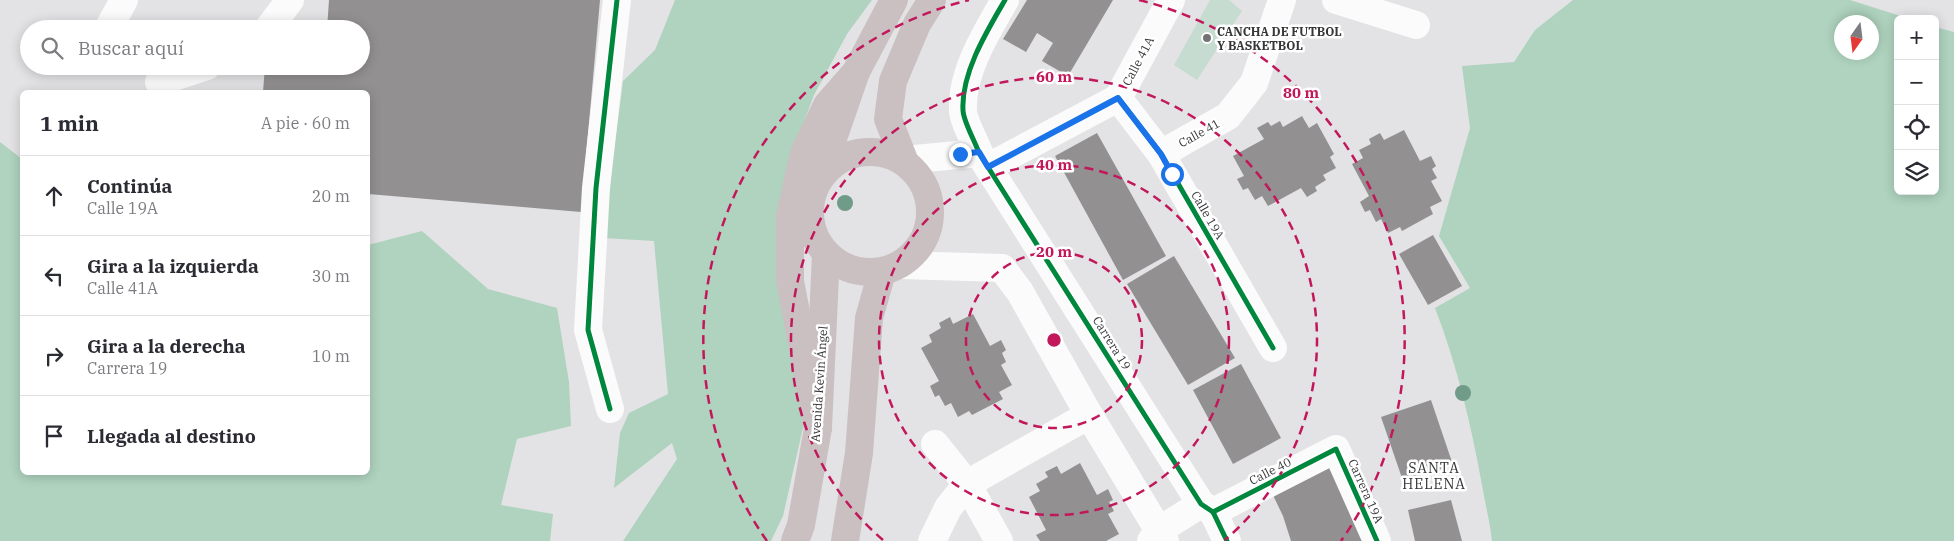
<!DOCTYPE html>
<html lang="es">
<meta charset="utf-8">
<style>
:root{--surface:#fff;--page:#f2f2f3;--text:#2b2b33;--muted:#7c7c81;--line:#e1e1e2}
body{margin:0;font-family:"IBM Plex Serif",serif;background:var(--page);color:var(--text)}
.controls{position:absolute;right:15px;top:15px;display:grid;overflow:hidden;border-radius:8px;box-shadow:0 2px 12px #0003}
.controls button{width:45px;height:45px;display:grid;place-items:center;padding:0;border:0;border-bottom:1px solid var(--line);background:var(--surface);color:var(--text);font:25px sans-serif}
.compass{position:absolute;left:1834px;top:15px;width:45px;height:45px;border-radius:50%;background:var(--surface);box-shadow:0 2px 12px #0003;rotate:194deg}
.stop{position:absolute;width:15px;height:15px;margin:-11px;border:4px solid #1a73e8;border-radius:50%;background:#fff}
.stop.end{background:#1a73e8;border-color:#fff;box-shadow:0 1px 5px #0008}
.list{margin:0;padding:0;list-style:none}
h2{display:flex;justify-content:space-between;align-items:center;height:65px;margin:0;padding:0 20px;font-size:21px}
h2 small{font-size:16px;font-weight:400;color:var(--muted)}
.list li{display:grid;grid-template-columns:32px 1fr auto;gap:15px;align-items:center;box-sizing:border-box;height:80px;padding:0 20px;border-top:1px solid var(--line)}
.list b{display:block;font-size:19px;white-space:nowrap}
.list p{margin:0;font-size:16px;white-space:nowrap;color:var(--muted)}
.list em{font-size:16px;font-style:normal;color:var(--muted)}
.icon{flex:none;width:28px;height:28px;fill:none;stroke:currentColor;stroke-width:2;stroke-linecap:round;stroke-linejoin:round}
.map{position:relative;flex:none;width:1954px;height:541px;overflow:hidden}
.search{position:absolute;background:var(--surface);box-shadow:0 2px 12px #0003;left:20px;top:20px;width:350px;height:55px;display:flex;align-items:center;gap:12px;box-sizing:border-box;padding:0 18px;border-radius:28px;color:var(--muted);font-size:19px}
.panel{position:absolute;background:var(--surface);box-shadow:0 2px 12px #0003;left:20px;top:90px;width:350px;height:385px;border-radius:8px}
.map>svg:first-child{display:block}
</style>
<div class="map">
<svg width="1954" height="541" viewBox="0 0 1954 541">
<rect width="100%" height="100%" fill="#e3e3e5"/>
<!-- green -->
<polygon fill="#c6dcd0" points="1210,0 1229,0 1242,11 1197,80 1174,65"/>
<!-- forest -->
<g fill="#afd3bf" fill-rule="evenodd">
<polygon points="675,0 872,0 847,34 814,95 796,143 805,419 783,516 771,541 623,541 677,459 672,443 614,488 620,433 629,413 668,394 654,241 603,238 623,81 655,50"/>
<path d="M1573,0H1850L1910,19H1898V191H1935V27L1954,32V541H1492C1490,522 1485,503 1482,485C1471,424 1457,365 1435,308L1470,288L1439,236L1470,128L1462,66L1514,62L1535,30ZM1872,22V52H1842V22Z"/>
<polygon points="0,142 22,159 22,472 368,472 368,245 422,231 488,289 557,308 569,382 571,426 517,439 501,505 553,514 550,541 0,541"/>
</g>
<!-- building -->
<g fill="#929091">
<polygon points="329,0 600,0 581,212 368,194 368,92 263,92 265,66 361,66 361,29 327,29"/>
<polygon points="1027,0 1113,0 1068,76 1042,61 1053,43 1037,33 1026,52 1003,39"/>
<polygon points="1302,116 1309,128 1317,123 1334,154 1330,157 1336,168 1323,175 1326,180 1315,187 1317,191 1307,197 1301,188 1268,206 1262,196 1255,200 1248,188 1243,190 1237,179 1244,176 1233,156 1264,139 1257,128 1268,122 1271,126 1280,121 1283,127"/>
<polygon points="1404,130 1420,161 1431,156 1436,166 1432,169 1437,178 1431,181 1442,201 1430,207 1433,214 1402,231 1400,227 1388,233 1381,219 1376,222 1370,210 1365,212 1360,202 1369,196 1352,164 1363,158 1359,150 1371,144 1369,139 1380,133 1384,140"/>
<polygon points="1097,133 1166,256 1123,280 1055,156"/>
<polygon points="1433,235 1462,286 1428,305 1399,254"/>
<polygon points="1174,256 1235,358 1188,385 1127,284"/>
<polygon points="973,314 990,346 1001,340 1006,350 1002,353 1006,362 1001,365 1012,385 999,392 1003,399 972,415 969,411 958,417 951,403 945,406 939,395 935,397 930,386 939,381 921,348 932,342 929,335 941,328 939,323 950,317 953,324"/>
<polygon points="1241,364 1281,438 1233,464 1193,390"/>
<polygon points="1431,400 1453,465 1403,481 1381,417"/>
<polygon points="1334,462 1367,541 1291,541 1283,516 1271,491"/>
<polygon points="1080,463 1097,495 1108,489 1113,500 1109,502 1114,511 1108,514 1119,534 1106,541 1040,541 1036,535 1046,530 1029,497 1040,491 1036,484 1048,477 1045,472 1057,466 1061,474"/>
<polygon points="1451,500 1462,541 1415,541 1408,510"/>
</g>
<g fill="none" stroke-linecap="round" stroke-linejoin="round">
<!-- street -->
<g stroke="#fbfbfb" stroke-width="28">
<path d="M1005,0C987,31 961,73 963,110C963,121 975,141 979,153L1201,504L1213,512L1227,541"/>
<polyline points="1336,0 1416,25"/>
<polyline points="108,29 124,0"/>
<polyline points="268,29 290,0"/>
<polyline points="159,82 207,66"/>
<polyline points="1118,98 1161,154 1273,348"/>
<polyline points="1161,154 1228,116 1254,83 1282,0"/>
<polyline points="904,160 979,153"/>
<polyline points="988,167 1118,98 1171,0"/>
<polyline points="901,265 1002,268"/>
<polyline points="1002,268 1020,292 1089,415 1165,541"/>
<polyline points="610,409 588,330 596,188 617,0"/>
<polyline points="935,444 967,484 999,541"/>
<polyline points="1213,512 1336,449 1377,541"/>
<polyline points="932,541 948,508 967,484 1089,415"/>
<polyline points="1151,541 1158,531 1201,504"/>
</g>
<!-- primary -->
<g stroke="#cac0c2" stroke-width="28">
<circle cx="870" cy="212" r="60"/>
<polyline points="904,160 888,119 893,81 917,24 932,0"/>
<polyline points="819,179 856,72 894,0"/>
<polyline points="818,428 790,281 790,216 804,153 827,105 856,72"/>
<polyline points="795,541 801,525 818,428 826,254"/>
<polyline points="845,541 859,453 869,318 882,272"/>
</g>
<defs>
<g id="cycleway">
<path d="M1005,0C987,31 961,73 963,110C963,121 975,141 979,153L1201,504L1213,512L1227,541"/>
<polyline points="1118,98 1161,154 1273,348"/>
<polyline points="610,409 588,330 596,188 617,0"/>
<polyline points="1213,512 1336,449 1377,541"/>
</g>
</defs>
<!-- cycleway casing -->
<use href="#cycleway" stroke="#fff" stroke-width="8"/>
<!-- cycleway -->
<use href="#cycleway" stroke="#00873e" stroke-width="5"/>
</g>
<!-- trees -->
<g fill="#709b89">
<circle cx="845" cy="203" r="8"/>
<circle cx="1463" cy="393" r="8"/>
</g>
<g fill="none" stroke-linecap="round" stroke-linejoin="round">
<!-- route -->
<polyline stroke="#1a73e8" stroke-width="6" points="960,154 979,152 988,167 1118,98 1161,154 1172,174"/>
</g>
<!-- distance rings -->
<g fill="none" stroke="#c2185b" stroke-width="2.5" stroke-dasharray="9 6">
<circle cx="1054" cy="340" r="88"/>
<circle cx="1054" cy="340" r="175"/>
<path d="M883 540A263 263 0 1 1 1225 540"/>
<path d="M767 541A350 350 0 0 1 969 0M1139 0A350 350 0 0 1 1341 541"/>
</g>
<!-- markers -->
<circle fill="#737274" stroke="#fff" stroke-width="2" cx="1207" cy="38" r="5"/>
<g text-anchor="middle" dominant-baseline="central" stroke-width="5" stroke-linejoin="round" paint-order="stroke">
<!-- poi labels -->
<g font-size="12" font-weight="bold" fill="#363537" stroke="#fff" text-anchor="start">
<text x="1217" y="31">CANCHA DE FUTBOL<tspan x="1217" dy="14">Y BASKETBOL</tspan></text>
</g>
<!-- street labels -->
<g font-size="12" fill="#363537" stroke="#fff">
<text transform="translate(1138 61) rotate(-62)">Calle 41A</text>
<text transform="translate(1199 133) rotate(-29)">Calle 41</text>
<text transform="translate(1208 215) rotate(60)">Calle 19A</text>
<text transform="translate(1112 343) rotate(58)">Carrera 19</text>
<text transform="translate(819 384) rotate(-86)">Avenida Kevin Ángel</text>
<text transform="translate(1270 471) rotate(-27)">Calle 40</text>
<text transform="translate(1366 491) rotate(66)">Carrera 19A</text>
</g>
<!-- neighbourhood labels -->
<g font-size="14" letter-spacing="1" fill="#363537" stroke="#fff">
<text x="1434" y="468">SANTA<tspan x="1434" dy="16">HELENA</tspan></text>
</g>
</g>
<circle cx="1054" cy="340" r="8" fill="#c2185b" stroke="#fff" stroke-width="2.5"/>
<g font-size="15" text-anchor="middle" font-weight="bold" fill="#c2185b" stroke="#fff" stroke-width="5" stroke-linejoin="round" paint-order="stroke">
<text x="1054" y="82">60 m</text>
<text x="1301" y="98">80 m</text>
<text x="1054" y="170">40 m</text>
<text x="1054" y="257">20 m</text>
</g>
</svg>
<div class="controls">
<button>+</button>
<button>−</button>
<button><svg class="icon" aria-label="locate" viewBox="0 0 24 24"><circle cx="12" cy="12" r="6"/><path d="M12 2v4M12 18v4M2 12h4M18 12h4"/></svg></button>
<button><svg class="icon" aria-label="layers" viewBox="0 0 24 24"><path d="M12 4l9 5-9 5-9-5zM3 14l9 5 9-5"/></svg></button>
</div>
<svg class="compass" viewBox="-18 -18 36 36"><path d="M0-13l5 13h-10z" fill="#e53935"/><path d="M0 13l5-13h-10z" fill="#7c7c81"/></svg>
<div class="stop" style="left:1172px;top:174px"></div>
<div class="stop end" style="left:960px;top:154px"></div>
<div class="search"><svg class="icon" aria-label="search" viewBox="0 0 24 24"><circle cx="10" cy="10" r="6"/><path d="M15 15l6 6"/></svg>Buscar aquí</div>
<section class="panel">
<h2>1 min<small>A pie · 60 m</small></h2>
<ul class="list">
<li><svg class="icon" aria-label="ahead" viewBox="0 0 24 24"><path d="M12 20V5M6 11l6-6 6 6"/></svg><div><b>Continúa</b><p>Calle 19A</p></div><em>20 m</em></li>
<li><svg class="icon" aria-label="left" viewBox="0 0 24 24"><path d="M17 20v-9H6M10 6l-5 5 5 5"/></svg><div><b>Gira a la izquierda</b><p>Calle 41A</p></div><em>30 m</em></li>
<li><svg class="icon" aria-label="right" viewBox="0 0 24 24"><path d="M7 20v-9h11M14 6l5 5-5 5"/></svg><div><b>Gira a la derecha</b><p>Carrera 19</p></div><em>10 m</em></li>
<li><svg class="icon" aria-label="arrive" viewBox="0 0 24 24"><path d="M6 21V4h12l-3 4 3 4H6"/></svg><div><b>Llegada al destino</b></div></li>
</ul>
</section>
</div>
